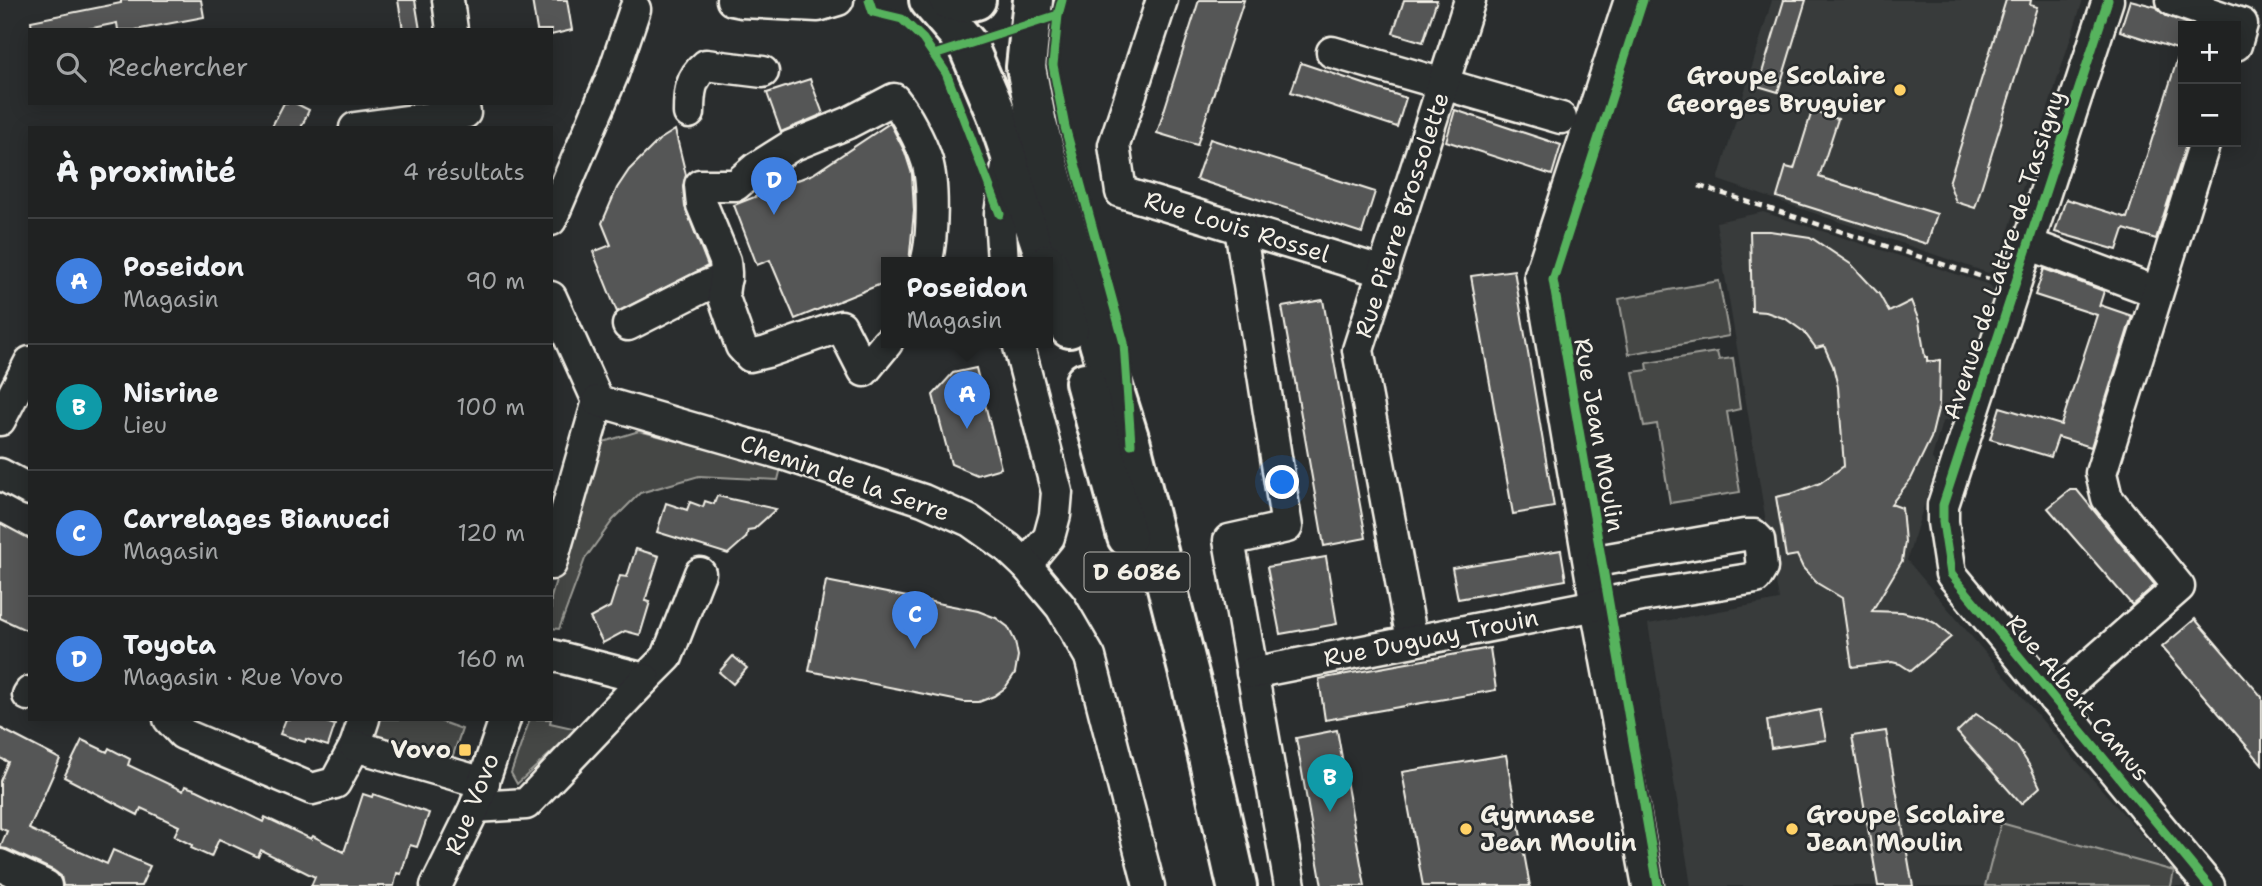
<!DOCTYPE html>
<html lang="fr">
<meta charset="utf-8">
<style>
:root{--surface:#202222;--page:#2d2f2f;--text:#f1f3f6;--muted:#a2a4a5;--line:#3d3f40;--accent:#8bbbb9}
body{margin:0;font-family:"Shantell Sans",sans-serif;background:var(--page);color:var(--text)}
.controls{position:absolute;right:21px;top:21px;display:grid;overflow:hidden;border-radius:0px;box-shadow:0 4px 18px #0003}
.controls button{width:63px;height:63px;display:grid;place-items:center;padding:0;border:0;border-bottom:2px solid var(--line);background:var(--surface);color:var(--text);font:35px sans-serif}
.you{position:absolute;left:1283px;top:483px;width:24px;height:24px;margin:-18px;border:5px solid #fff;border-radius:50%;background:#1a73e8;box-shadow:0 0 0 10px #1a73e833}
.badge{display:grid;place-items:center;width:46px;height:46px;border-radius:50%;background:var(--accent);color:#fff;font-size:23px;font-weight:700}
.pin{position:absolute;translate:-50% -58px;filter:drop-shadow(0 2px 4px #0008)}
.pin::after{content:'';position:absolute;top:37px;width:24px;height:21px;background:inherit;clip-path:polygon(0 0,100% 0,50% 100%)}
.popup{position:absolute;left:881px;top:257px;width:172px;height:91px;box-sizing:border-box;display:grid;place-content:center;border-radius:0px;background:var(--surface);filter:drop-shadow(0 2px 5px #0005);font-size:23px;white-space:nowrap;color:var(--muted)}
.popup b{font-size:26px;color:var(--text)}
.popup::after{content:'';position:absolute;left:50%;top:100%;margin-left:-14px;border:14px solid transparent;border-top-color:var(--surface)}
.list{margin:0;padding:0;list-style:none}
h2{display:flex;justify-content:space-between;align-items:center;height:91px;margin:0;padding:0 28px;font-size:30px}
h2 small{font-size:23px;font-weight:400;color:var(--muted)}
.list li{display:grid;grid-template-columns:46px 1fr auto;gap:21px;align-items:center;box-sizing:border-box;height:126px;padding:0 28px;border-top:2px solid var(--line)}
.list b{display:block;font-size:26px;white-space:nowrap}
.list p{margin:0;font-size:23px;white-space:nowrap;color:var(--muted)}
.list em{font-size:23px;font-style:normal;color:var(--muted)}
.icon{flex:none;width:38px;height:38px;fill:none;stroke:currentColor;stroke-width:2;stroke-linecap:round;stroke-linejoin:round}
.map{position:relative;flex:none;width:2262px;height:886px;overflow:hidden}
.search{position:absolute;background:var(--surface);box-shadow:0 4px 18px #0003;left:28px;top:28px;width:525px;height:77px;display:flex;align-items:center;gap:18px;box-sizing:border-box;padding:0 24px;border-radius:0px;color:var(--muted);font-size:26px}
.panel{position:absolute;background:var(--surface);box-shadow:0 4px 18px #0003;left:28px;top:126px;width:525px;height:595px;border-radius:0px}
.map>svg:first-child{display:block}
</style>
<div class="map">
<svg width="2262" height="886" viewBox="0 0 2262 886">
<rect width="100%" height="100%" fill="#2a2d2e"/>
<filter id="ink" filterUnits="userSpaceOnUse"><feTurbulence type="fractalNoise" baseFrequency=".0143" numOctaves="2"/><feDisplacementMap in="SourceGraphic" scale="14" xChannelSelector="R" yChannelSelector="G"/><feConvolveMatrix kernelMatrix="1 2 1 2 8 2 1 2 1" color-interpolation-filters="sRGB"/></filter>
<g filter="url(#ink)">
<!-- built -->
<g fill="#373a3a">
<polygon points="1772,0 2083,0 1997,267 1988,273 1718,180"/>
<polygon points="1763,212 1990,285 1994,293 1952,419 1942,422 1932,458 1936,466 1907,560 2074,758 2187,886 1691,886 1648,624 1779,600 1716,222"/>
</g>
<!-- green -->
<g fill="#444645" stroke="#9c9c96" stroke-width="2">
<polygon points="1719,281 1729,336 1629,354 1619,299"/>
<polygon points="1717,352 1719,360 1733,358 1740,409 1727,412 1740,492 1670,503 1657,424 1644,426 1633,372 1648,370 1647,363"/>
<polygon points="639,431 781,468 778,480 699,476 640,493 613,520 585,559 559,629 551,628 551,598 586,468 603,442"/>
<polygon points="377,719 434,719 462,729 451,761 372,735"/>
<polygon points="530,719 551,719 550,723 577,729 517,784 511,773"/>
<polygon points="2001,823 2174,871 2171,886 1985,886"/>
</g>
<!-- building -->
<g fill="#555756" stroke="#f4f1e8" stroke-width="2">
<polygon points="121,0 201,0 204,17 135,30 118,30 117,23 83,30 32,30 31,21 121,3"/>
<polygon points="398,0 415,0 420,30 403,30"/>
<polygon points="532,0 567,0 572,30 551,35 551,30 537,30"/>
<polygon points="1199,0 1244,0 1197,145 1157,133"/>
<polygon points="1404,0 1437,0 1423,42 1393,33"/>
<polygon points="1784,0 1806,0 1778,92 1758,86"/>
<polygon points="2006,0 2031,0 2030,5 2037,7 1975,208 1956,202 1949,183"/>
<polygon points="2130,0 2157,7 2166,16 2189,24 2188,26 2183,26 2183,41 2180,50 2120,31"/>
<polygon points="2179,54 2183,54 2183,142 2187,142 2156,239 2124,229 2117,250 2055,232 2066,199 2127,218"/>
<polygon points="1301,63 1406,98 1397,127 1291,92"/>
<polygon points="810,79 823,114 781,132 767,93"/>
<polygon points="284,103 295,103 309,110 301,128 271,128"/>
<polygon points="1455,110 1561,145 1552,175 1446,141"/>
<polygon points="1812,111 1838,119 1819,177 1937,214 1927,244 1777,197 1786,167 1794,169"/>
<polygon points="890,123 905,152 912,174 914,211 909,263 886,263 886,282 795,319 770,260 757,265 734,205 813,174"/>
<polygon points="675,130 686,175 683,187 685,207 708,266 617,312 593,252 611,245 602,223 617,188 629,170 659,140"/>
<polygon points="1210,139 1375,192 1362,233 1196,179"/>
<polygon points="1750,231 1770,231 1810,237 1852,265 1879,294 1889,312 1911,301 1919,321 1925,357 1927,357 1927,362 1940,360 1939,405 1931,438 1911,479 1891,504 1902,508 1905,542 1902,561 1872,611 1902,612 1923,617 1935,623 1951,637 1911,671 1900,664 1892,662 1852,667 1842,598 1817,583 1803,568 1797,555 1786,557 1776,497 1794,493 1820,483 1844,466 1838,387 1833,366 1824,346 1816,348 1804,332 1786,319 1766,312 1752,311"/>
<polygon points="2044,269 2104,291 2099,307 2100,305 2132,316 2091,447 2058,437 2051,457 1990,439 2000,407 2061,425 2097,315 2035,295"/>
<polygon points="1514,270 1554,507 1513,514 1471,276"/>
<polygon points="1323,300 1366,538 1324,546 1282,307"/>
<polygon points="976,368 1001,468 977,475 951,464 933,395 953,373"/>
<polygon points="2070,490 2077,490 2155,585 2132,605 2048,508"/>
<polygon points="717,496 776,509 754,529 748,530 746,538 728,554 657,532 666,503 687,510 690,502 703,507 705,501 714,504"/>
<polygon points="0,523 30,539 30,632 0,618"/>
<polygon points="636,549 659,556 645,601 650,602 640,635 625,631 603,643 590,618 610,607 620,576 627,577"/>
<polygon points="1561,550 1566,580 1458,599 1452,568"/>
<polygon points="1326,557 1337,624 1280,634 1267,567"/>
<polygon points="826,581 978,611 996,618 1008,627 1015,641 1018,656 1015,673 1005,688 994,696 979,702 964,702 809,671"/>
<polygon points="2195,619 2262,697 2262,764 2162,647"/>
<polygon points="1490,648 1496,690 1325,720 1319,679"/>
<polygon points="733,656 747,668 733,684 719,672"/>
<polygon points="1820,710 1826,740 1771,748 1767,721"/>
<polygon points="1976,714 1996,727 2017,746 2031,768 2040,787 2021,804 1957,732"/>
<polygon points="286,719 317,719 335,725 328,746 306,739 305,742 280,734"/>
<polygon points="0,728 60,759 29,829 107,864 113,850 150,866 141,886 63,886 61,876 53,870 7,849 0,848 7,831 0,828 0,781 8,762 0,758"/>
<polygon points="1337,730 1365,886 1322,886 1296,738"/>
<polygon points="1886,731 1911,876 1913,886 1878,886 1852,736"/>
<polygon points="82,740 107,752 109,748 130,759 128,765 183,791 185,786 197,790 263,822 265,817 311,839 313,836 344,852 363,794 372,797 373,794 429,813 417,847 410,845 401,874 397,873 394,886 311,886 315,877 261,850 258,857 219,839 211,857 191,848 192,845 174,836 179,826 141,808 138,815 64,777"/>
<polygon points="1506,755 1530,886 1423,886 1402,772"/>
</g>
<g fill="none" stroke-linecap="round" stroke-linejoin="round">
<defs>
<g id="minor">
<polyline points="448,0 452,30"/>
<polyline points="732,0 742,2 818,6 838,0"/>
<polyline points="1162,0 1114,145 1121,192 1384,272"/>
<polyline points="1630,0 1540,275 1596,606 1648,886"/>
<polyline points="2108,0 1943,505 1943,522 1951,574 2209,886"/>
<polyline points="2172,0 2242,24 2236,45"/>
<polyline points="1332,52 1561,118"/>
<path d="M689,113C689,93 690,78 706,65L763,72"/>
<polyline points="355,128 465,113 463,103"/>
<polyline points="551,220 613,74 635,9"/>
<polyline points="1240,228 1287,527 1229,540 1290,886"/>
<polyline points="2028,244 2157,292"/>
<polyline points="1003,263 1000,214 1009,152"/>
<polyline points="551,297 598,401 551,564"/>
<polyline points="628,325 701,288 726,278"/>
<path d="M887,343L864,371L841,326L767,352L750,356L741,346L723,295L726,273L725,261L702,205L700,185H736L756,168L791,146L848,123L894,99C906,114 921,142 927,161C934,184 933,239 926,263"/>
<polyline points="1018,343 1057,492 1055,515 1049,537 1026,565"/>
<polyline points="598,401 789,456 923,500 970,521 1008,548 1026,565 1061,607 1090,657 1149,886"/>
<polyline points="0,420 30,362"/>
<polyline points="0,474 30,490"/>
<polyline points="1412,640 1358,350 1470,0"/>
<polyline points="551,655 645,679 667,657 700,573"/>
<polyline points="1252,673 1642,596 1756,578 1762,568 1759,540 1754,535 1744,535 1602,560"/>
<polyline points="28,695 30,692"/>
<polyline points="2053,698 2179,587 2107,498 2101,473 2205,142"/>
<polyline points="169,719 183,734 312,789 335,783 355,746 364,719"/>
<polyline points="355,746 484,783"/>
<polyline points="475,807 526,804 645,679"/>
<polyline points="0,865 46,886"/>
<polyline points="436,886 475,807 505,719"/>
</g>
<g id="major">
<polyline points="929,0 967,44 996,112 1047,263"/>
<polyline points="949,0 963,3 976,0"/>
<polyline points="1033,0 1026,67 1037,124 1100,346 1131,444 1192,686 1237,886"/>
<polyline points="1048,263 1069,328"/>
<polyline points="1085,382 1127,537"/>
</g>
</defs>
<!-- minor casing -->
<use href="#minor" stroke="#f4f1e8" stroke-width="35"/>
<!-- major casing -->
<use href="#major" stroke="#f4f1e8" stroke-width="44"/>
<!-- path -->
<polyline stroke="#f4f1e8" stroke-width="4.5" stroke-dasharray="7 5" stroke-linecap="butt" points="1699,186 1989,279"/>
<!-- minor -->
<use href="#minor" stroke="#2a2d2e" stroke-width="30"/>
<!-- major -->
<use href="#major" stroke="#2a2d2e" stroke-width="38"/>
<defs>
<g id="cycleway">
<polyline points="869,0 873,12 902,19 923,39 946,73 1000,214"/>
<polyline points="1643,0 1553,280 1658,886"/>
<polyline points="2108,0 1943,505 1943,522 1951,574 2209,886"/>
<polyline points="1058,15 1053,65 1065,127 1124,343 1131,444"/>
<polyline points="934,55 1058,15 1062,0"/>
</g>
</defs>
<!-- cycleway casing -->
<use href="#cycleway" stroke="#2a2d2e" stroke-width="13"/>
<!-- cycleway -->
<use href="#cycleway" stroke="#56b35d" stroke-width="9"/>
</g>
</g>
<!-- markers -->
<g fill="#ffd166" stroke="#2a2d2e" stroke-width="2.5">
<circle cx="1900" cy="90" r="7"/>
<rect x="458" y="743" width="14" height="14" rx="3.5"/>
<circle cx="1466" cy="829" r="7"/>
<circle cx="1792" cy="829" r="7"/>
</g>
<g text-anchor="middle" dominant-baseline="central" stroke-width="5" stroke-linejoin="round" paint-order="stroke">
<!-- shield labels -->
<rect fill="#2a2d2e" stroke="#b7b6b0" stroke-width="2" x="1084.5" y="552.5" width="105" height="39" rx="5"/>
<g font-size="23" font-weight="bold" fill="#f4f1e8">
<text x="1137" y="572">D 6086</text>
</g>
<!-- poi labels -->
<g font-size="24" font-weight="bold" fill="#f4f1e8" stroke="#2a2d2e" text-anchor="end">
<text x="1886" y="76">Groupe Scolaire<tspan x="1886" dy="28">Georges Bruguier</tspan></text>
<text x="451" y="750">Vovo</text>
<text x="1480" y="815" text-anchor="start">Gymnase<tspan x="1480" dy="28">Jean Moulin</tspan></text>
<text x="1806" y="815" text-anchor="start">Groupe Scolaire<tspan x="1806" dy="28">Jean Moulin</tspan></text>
</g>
<!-- street labels -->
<g font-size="24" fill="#f4f1e8" stroke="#2a2d2e">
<text transform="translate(1402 215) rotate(-72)">Rue Pierre Brossolette</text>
<text transform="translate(1237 227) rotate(17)">Rue Louis Rossel</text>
<text transform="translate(2004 255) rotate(-72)">Avenue de Lattre de Tassigny</text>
<text transform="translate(1599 435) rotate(80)">Rue Jean Moulin</text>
<text transform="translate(845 478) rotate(19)">Chemin de la Serre</text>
<text transform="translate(1431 638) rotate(-11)">Rue Duguay Trouin</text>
<text transform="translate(2078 698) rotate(50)">Rue Albert Camus</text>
<text transform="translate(472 804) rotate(-68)">Rue Vovo</text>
</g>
</g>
</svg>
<div class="controls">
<button>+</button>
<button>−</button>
</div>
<div class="you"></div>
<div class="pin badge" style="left:967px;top:429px;background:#3f7fe0">A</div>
<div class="popup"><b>Poseidon</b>Magasin</div>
<div class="pin badge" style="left:1330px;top:812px;background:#0f9aa8">B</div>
<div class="pin badge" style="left:915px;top:649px;background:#3f7fe0">C</div>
<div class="pin badge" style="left:774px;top:215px;background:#3f7fe0">D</div>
<div class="search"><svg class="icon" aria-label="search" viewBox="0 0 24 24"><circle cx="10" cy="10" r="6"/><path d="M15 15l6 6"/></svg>Rechercher</div>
<section class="panel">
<h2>À proximité<small>4 résultats</small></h2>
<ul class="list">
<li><span class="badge" style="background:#3f7fe0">A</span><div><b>Poseidon</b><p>Magasin</p></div><em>90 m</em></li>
<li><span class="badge" style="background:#0f9aa8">B</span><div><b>Nisrine</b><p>Lieu</p></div><em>100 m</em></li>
<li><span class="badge" style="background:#3f7fe0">C</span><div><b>Carrelages Bianucci</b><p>Magasin</p></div><em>120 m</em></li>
<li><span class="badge" style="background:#3f7fe0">D</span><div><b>Toyota</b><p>Magasin · Rue Vovo</p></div><em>160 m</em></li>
</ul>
</section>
</div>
